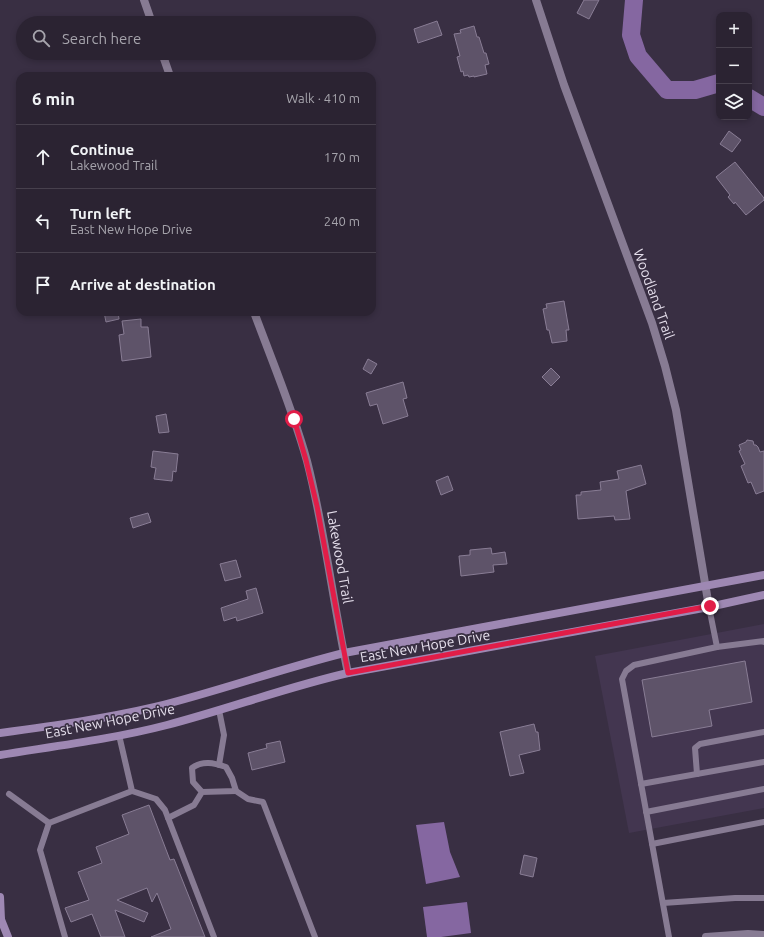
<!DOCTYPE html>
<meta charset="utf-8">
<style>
:root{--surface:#2b2332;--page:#332b3a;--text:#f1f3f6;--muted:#a6a4ac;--line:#47404d}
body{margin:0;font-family:Ubuntu,sans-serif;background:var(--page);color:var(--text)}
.controls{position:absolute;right:12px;top:12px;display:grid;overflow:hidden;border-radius:8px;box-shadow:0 2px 6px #0003}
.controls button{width:36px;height:36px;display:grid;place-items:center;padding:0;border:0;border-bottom:1px solid var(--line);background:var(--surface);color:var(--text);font:20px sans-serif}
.stop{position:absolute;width:12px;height:12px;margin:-9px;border:3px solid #e11d48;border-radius:50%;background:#fff}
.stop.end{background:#e11d48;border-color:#fff;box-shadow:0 1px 4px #0008}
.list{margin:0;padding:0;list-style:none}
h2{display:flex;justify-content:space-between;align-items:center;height:52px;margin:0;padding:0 16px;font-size:17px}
h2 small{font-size:13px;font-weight:400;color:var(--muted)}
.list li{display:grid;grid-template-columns:26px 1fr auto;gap:12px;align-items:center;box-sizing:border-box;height:64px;padding:0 16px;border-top:1px solid var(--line)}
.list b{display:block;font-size:15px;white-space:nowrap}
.list p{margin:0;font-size:13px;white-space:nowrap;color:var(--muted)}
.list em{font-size:13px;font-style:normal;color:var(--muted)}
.icon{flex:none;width:22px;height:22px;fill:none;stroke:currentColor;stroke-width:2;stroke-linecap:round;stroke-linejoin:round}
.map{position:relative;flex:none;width:764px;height:937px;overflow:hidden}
.search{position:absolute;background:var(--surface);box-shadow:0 2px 6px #0003;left:16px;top:16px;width:360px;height:44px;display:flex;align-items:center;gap:10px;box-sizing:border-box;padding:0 14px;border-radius:22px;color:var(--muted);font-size:15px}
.panel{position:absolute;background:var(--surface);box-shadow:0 2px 6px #0003;left:16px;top:72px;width:360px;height:244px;border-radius:12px}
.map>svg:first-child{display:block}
</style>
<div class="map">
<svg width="764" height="937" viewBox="0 0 764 937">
<rect width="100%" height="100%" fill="#392f43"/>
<!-- built -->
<polygon fill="#433650" points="764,624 764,808 629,833 595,656"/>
<!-- water -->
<g fill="#8567a1">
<polygon points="444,822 450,852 460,877 426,884 416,825"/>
<polygon points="467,902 471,933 441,937 427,937 423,907"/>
</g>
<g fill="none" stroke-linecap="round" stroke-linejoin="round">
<!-- river -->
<g stroke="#8567a1" stroke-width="18">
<polyline points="634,0 631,35 638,56 667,90 695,90 719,83"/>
<polyline points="749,98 764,107"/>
</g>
</g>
<!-- building -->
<g fill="#5e5369" stroke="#897d95">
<polygon points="584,0 599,0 589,19 577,13"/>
<polygon points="437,21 442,35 418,43 414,29"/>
<polygon points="474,26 477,37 479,37 484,53 486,53 489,64 485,65 487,74 474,77 474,76 469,77 468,75 464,76 463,71 461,72 457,57 460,56 454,34 461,33 460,30"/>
<polygon points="729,131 741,140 732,152 720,144"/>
<polygon points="735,162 764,198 764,200 746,215 735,202 734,204 728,197 730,195 716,177"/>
<polygon points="564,301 569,330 566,330 567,341 552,343 549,330 547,330 543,309 547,308 546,304"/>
<polygon points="104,312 118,312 119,319 106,322"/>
<polygon points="141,319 141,327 148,327 151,357 122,361 119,335 124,334 122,321"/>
<polygon points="368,359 377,364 371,374 363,369"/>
<polygon points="551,368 560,377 551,386 542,377"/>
<polygon points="403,382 407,398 403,399 408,416 383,424 377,404 370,406 366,393"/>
<polygon points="166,414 169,432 159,433 156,416"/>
<polygon points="747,440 753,441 754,445 756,445 758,447 760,452 764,451 764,491 756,494 751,482 748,483 741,466 745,464 739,451 741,450 739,445 746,442"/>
<polygon points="153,451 178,454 176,472 173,471 172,481 154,479 156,468 151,467"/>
<polygon points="641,465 646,484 626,491 630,519 615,520 614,516 578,519 576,495 581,495 581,492 601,490 600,482 619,479 617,471"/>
<polygon points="448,476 453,490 441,495 436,481"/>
<polygon points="148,513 151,522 133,528 130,518"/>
<polygon points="491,548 492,554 505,552 507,564 493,565 494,572 461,576 459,556 470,555 470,550"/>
<polygon points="236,560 241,577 225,581 220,564"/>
<polygon points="256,588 263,613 237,621 236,617 224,621 221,608 248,599 246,591"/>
<polygon points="745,661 752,702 709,710 712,726 652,737 642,680"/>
<polygon points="534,724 536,732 538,732 540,750 519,755 524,773 510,776 500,732"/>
<polygon points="280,741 285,762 252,770 248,753 267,748 266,744"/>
<polygon points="149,805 170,860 174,859 205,937 151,937 171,929 157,893 152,902 147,888 117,900 148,913 144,922 115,910 125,937 101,937 92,914 71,922 65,908 89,900 78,872 102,863 96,847 129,834 122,815"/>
<polygon points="524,855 537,858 533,877 520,874"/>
</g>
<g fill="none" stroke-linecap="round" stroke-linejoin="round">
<!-- lane -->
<g stroke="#877b93" stroke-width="6">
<polyline points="717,647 764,641 764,642"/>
<polyline points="219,710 224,735 219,765"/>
<polyline points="119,735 132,791 156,799 165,810 214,937"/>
<polyline points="697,774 695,748 700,744 764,732"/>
<polyline points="641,784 764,762"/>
<polyline points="236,791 248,799 263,802 315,937"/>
<polyline points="9,794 49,823"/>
<polyline points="646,812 764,789"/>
<path d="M168,818L194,805L202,792L193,782L192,768C203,760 214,763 226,767L232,778L236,791L202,792"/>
<polyline points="652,844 764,822"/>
<polyline points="663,903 735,898 764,898"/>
<polyline points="65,937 40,850 49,823 132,791"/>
<polyline points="669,937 622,679 626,671 634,665 717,647 709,607"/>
</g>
<!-- street -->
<g stroke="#877b93" stroke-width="8">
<polyline points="144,0 152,23"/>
<polyline points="536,0 564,85 652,323 665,366 676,410 709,607"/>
<polyline points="162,53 170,76"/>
<path d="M254,312C272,361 293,410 307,461C325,531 333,603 348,673"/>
<polyline points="706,937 748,934 764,935"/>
</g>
<!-- secondary -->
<g stroke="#9e88b3" stroke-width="8">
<path d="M0,733C52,726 104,719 155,707C219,691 280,669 344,653L764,575"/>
<path d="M0,755C56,746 113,739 167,725C228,709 287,687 348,673L709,607L764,595"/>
<polyline points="0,897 1,920"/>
<polyline points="0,917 8,937"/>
</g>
</g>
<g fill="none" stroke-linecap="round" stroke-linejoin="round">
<!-- route -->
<polyline stroke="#e11d48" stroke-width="5" points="294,419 306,460 317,506 348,673 710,606"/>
</g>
<g text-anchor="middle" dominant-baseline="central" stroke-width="3.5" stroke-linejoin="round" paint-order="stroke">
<!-- street labels -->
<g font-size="14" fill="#e5dfec" stroke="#392f43">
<text transform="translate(654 294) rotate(70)">Woodland Trail</text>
<text transform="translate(340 557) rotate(80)">Lakewood Trail</text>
<text transform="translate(425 646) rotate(-10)">East New Hope Drive</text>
<text transform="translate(110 721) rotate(-11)">East New Hope Drive</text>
</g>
</g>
</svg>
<div class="controls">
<button>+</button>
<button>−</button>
<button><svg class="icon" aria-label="layers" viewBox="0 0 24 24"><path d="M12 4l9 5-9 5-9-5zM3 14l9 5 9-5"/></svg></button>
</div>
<div class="stop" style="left:294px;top:419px"></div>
<div class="stop end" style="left:710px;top:606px"></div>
<div class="search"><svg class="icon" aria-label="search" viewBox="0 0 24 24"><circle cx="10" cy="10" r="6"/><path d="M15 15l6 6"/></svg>Search here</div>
<section class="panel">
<h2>6 min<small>Walk · 410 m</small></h2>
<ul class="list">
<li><svg class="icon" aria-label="ahead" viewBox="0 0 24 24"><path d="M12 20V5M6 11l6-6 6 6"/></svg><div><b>Continue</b><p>Lakewood Trail</p></div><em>170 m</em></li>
<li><svg class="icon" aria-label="left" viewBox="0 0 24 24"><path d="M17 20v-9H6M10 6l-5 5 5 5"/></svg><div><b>Turn left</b><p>East New Hope Drive</p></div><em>240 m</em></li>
<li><svg class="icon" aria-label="arrive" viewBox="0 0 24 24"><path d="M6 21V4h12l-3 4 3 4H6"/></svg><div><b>Arrive at destination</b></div></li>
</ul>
</section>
</div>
